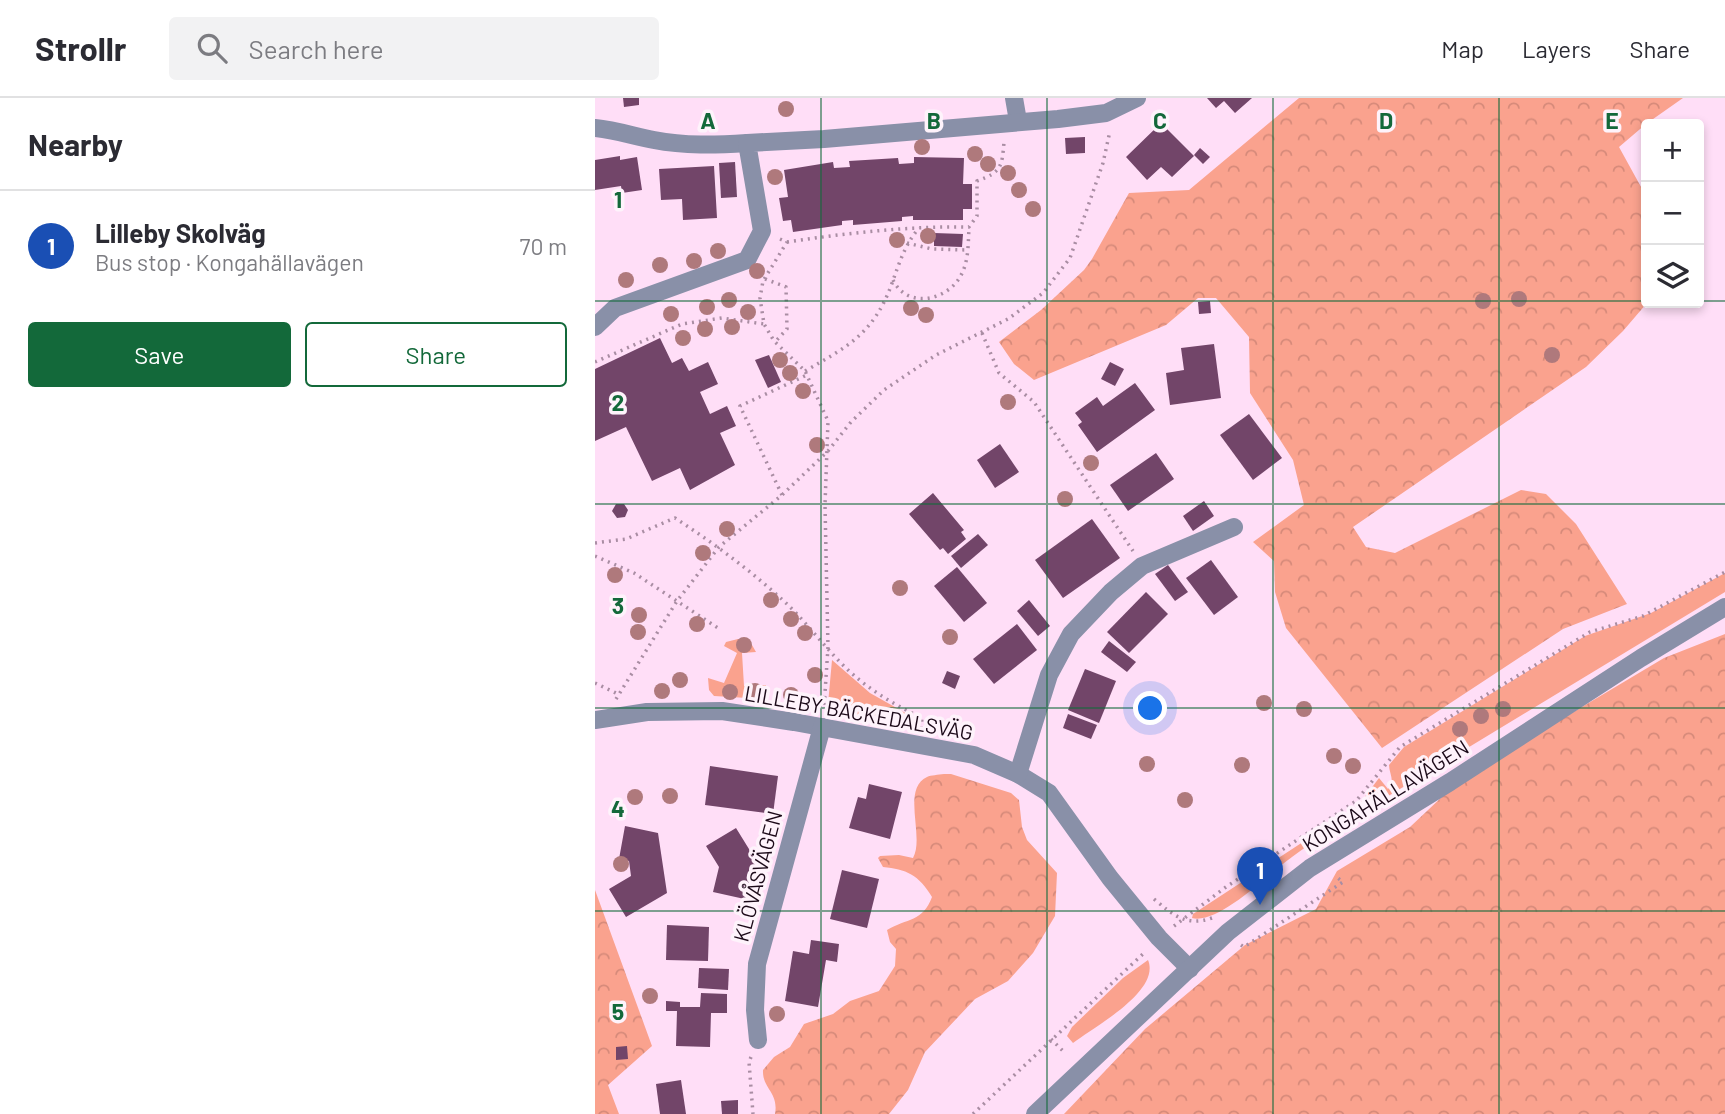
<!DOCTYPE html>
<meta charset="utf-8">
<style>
:root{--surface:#fff;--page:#f2f2f3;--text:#2b2b33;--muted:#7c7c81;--line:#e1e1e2;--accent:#13693a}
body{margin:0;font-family:Barlow,sans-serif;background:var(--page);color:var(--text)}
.controls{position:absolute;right:21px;top:21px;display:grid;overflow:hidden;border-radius:7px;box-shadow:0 4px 10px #0003}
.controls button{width:63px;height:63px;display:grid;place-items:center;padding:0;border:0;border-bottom:2px solid var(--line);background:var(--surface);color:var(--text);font:35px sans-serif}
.you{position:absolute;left:556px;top:611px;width:24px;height:24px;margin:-18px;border:5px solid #fff;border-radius:50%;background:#1a73e8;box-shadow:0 0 0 10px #1a73e833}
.badge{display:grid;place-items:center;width:46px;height:46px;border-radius:50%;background:var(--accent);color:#fff;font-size:23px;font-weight:700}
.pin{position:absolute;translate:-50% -58px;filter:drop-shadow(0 2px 4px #0008)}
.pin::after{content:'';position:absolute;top:37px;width:24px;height:21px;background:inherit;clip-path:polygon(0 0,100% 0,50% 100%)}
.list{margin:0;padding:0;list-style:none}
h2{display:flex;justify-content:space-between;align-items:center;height:91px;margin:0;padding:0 28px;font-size:30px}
h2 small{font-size:23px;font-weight:400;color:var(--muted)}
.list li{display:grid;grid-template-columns:46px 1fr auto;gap:21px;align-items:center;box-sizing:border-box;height:112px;padding:0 28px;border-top:2px solid var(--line)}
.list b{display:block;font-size:26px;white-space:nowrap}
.list p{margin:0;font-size:23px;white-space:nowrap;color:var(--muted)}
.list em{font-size:23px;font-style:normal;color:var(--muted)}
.actions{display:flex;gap:14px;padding:21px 28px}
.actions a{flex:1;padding:16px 0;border:2px solid var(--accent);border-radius:7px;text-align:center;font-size:24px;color:var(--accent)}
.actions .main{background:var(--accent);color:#fff}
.icon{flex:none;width:38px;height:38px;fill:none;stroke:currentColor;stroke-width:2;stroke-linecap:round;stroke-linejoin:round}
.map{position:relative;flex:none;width:1130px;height:1016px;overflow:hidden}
header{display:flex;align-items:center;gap:42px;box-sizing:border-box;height:98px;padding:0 35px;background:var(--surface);border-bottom:2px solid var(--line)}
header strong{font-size:33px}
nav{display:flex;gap:38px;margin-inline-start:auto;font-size:24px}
.search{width:490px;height:63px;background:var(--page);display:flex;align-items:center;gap:18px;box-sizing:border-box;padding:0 24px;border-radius:7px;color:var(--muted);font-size:26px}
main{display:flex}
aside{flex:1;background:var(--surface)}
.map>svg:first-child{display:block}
</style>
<header>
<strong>Strollr</strong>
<div class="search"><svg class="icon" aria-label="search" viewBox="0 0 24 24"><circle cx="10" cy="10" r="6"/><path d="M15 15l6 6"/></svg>Search here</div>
<nav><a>Map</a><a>Layers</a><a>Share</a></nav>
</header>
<main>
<aside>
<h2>Nearby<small></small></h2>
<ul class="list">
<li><span class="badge" style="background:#1a4fb4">1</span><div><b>Lilleby Skolväg</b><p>Bus stop · Kongahällavägen</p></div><em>70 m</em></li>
</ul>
<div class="actions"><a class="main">Save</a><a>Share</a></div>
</aside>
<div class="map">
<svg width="1130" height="1016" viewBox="0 0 1130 1016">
<defs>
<pattern id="forest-crowns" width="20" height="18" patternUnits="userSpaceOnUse" patternTransform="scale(1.75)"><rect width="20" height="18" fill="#faa28e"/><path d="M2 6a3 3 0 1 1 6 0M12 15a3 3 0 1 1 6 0" fill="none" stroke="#d68a7a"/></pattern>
</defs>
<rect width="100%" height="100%" fill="#ffdef7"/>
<!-- grass -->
<g fill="#faa28e">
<path d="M1130,475V494L752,723C734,735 714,746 697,759C674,775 624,827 597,820L598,816L763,708L784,680L793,691C801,685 794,675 794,667L809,649L990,538L1056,515Z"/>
<polygon points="143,541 157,547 161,554 147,555 149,588 171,587 171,601 119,598 114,592 113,580 129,585 142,555 129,548 131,544"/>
<polygon points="237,562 275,595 323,622 322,626 235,613 233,606"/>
<path d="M553,862C566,893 499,929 478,945L472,938L477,929L528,880Z"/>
</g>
<!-- forest -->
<g fill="url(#forest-crowns)">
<polygon points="704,0 1088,0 1051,26 1024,49 1051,98 1052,205 1028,233 991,269 758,429 771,449 800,455 926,392 951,396 981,426 1032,506 968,531 787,650 691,530 680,494 679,463 658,444 709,407 698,362 655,295 654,239 621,200 603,200 571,227 439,282 419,266 404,244 446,212 489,172 497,161 534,95 594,92"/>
<polygon points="1130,536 1130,1016 469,1016 550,931 650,847 721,811 742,773 815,729 866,681 1069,560"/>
<path d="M349,676H356L416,695L424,702L427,729L432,742L462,775L460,818L438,855L413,883L380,901L330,954L313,992L294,1016H180C184,994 167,991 168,972L179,959L195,949L209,926L238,916L255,903L284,893L300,868L301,851L295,844L292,832C312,820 328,824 337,799C324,777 311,771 288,769L283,760L285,758L304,757L318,760C330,739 306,691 332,679C336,677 343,677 349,676Z"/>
<polygon points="0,792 57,948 13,987 24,1016 0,1016"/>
</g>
<!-- building -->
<g fill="#724569">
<polygon points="28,0 44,0 44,7 29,9"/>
<polygon points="612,0 657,0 640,15 629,3 621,10"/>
<polygon points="566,25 599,58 577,79 566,69 552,82 531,59"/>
<polygon points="490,39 490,55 471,56 470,40"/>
<polygon points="605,50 615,59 608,66 599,57"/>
<polygon points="25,58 25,62 42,59 47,92 27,95 26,88 0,92 0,62"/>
<polygon points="319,59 369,60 368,86 377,86 377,111 368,111 368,122 318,122 318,118 307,119 307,123 258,127 258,122 247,123 247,127 198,134 196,122 188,123 184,100 193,99 189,72 238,64 239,70 255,69 254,63 303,60 304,66 319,65"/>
<polygon points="140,64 142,99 126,100 124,65"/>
<polygon points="119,68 122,120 88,122 87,101 66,102 64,71"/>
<polygon points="339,135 368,136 367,149 339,148"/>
<polygon points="615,203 616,215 604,216 603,204"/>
<polygon points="65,240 77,265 87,260 94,273 113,264 123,286 105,294 115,316 132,308 141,328 125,335 140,367 95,392 85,370 57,383 31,329 0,343 0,271"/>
<polygon points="619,246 626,300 575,307 571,275 589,272 586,250"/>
<polygon points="174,257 186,284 173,290 160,262"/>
<polygon points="515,264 529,271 520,288 506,281"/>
<polygon points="540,285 560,312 502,354 483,327 487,324 480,315 502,299 508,308"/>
<polygon points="654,316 687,360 658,382 625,337"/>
<polygon points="405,346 424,374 400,390 382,362"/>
<polygon points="561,355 579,381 533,413 515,387"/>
<polygon points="338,395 369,432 366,434 371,441 353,456 348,450 345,452 314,416"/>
<polygon points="609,403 619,418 598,433 588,418"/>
<polygon points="21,406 29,406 33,412 30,419 22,420 17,413"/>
<polygon points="497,421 525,460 468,500 440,462"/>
<polygon points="383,436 393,447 366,470 356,458"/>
<polygon points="616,462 643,499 619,517 591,480"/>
<polygon points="573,467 593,494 580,503 560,476"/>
<polygon points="362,469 392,505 369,524 339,488"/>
<polygon points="551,494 573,516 534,555 512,534"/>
<polygon points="434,502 455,528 443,538 422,513"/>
<polygon points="422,526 442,552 399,586 378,561"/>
<polygon points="514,543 541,564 532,574 506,554"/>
<polygon points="490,571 521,583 504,625 473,612"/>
<polygon points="352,573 365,578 360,591 347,585"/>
<polygon points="473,616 502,627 496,641 468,630"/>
<polygon points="115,668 183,678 178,716 110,707"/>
<polygon points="274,686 307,694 295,741 254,730 263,699 271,701"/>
<polygon points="30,728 63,735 72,795 31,819 14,791 36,778 34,763 24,761"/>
<polygon points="141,730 162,764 154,802 118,794 124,769 111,748"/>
<polygon points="247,772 284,781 272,830 235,821"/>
<polygon points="72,827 114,829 113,863 71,862"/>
<polygon points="216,842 244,846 242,864 231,862 223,909 190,903 198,853 214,856"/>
<polygon points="104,870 134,871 133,892 103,890"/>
<polygon points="106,895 132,896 132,915 116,915 115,949 81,948 82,913 71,913 71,903 85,904 85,909 105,909"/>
<polygon points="32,948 33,961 21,962 21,949"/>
<polygon points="86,982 91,1016 65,1016 61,986"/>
<polygon points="143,1002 143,1016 127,1016 126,1003"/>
</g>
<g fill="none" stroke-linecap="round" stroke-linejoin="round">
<!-- path -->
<g stroke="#a98da3" stroke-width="3.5" stroke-dasharray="2 5" stroke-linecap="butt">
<polyline points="185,141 192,144 168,183 165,200 169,226 179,243 210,273 233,323 230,407 233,549 229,610"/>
<path d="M192,144C253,135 313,128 374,129L382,118V83C407,74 407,68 409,44"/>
<polyline points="312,145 337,151 372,152"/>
<polyline points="170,181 191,189 192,231 180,244"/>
<path d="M298,182C312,211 351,203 365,179C374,164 373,146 374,130"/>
<polyline points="387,235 404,275 439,304 538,453"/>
<polyline points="0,264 87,226 127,220 169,226"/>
<path d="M210,273C252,249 278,236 296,188C304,166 309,148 324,130"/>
<polyline points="187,397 145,308 212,277"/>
<path d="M0,445L31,441L80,420C115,443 150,468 182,497C208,519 227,547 252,571C274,592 300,607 327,620L326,629"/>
<polyline points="0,458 39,475 126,532"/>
<polyline points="0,585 23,596"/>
<polyline points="21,601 82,503 124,449 187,397 233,353 256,324 289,292 341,257 413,221 448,195 475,160 508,65 515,33"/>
<path d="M559,801C578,817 591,829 617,820"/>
<polyline points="579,828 631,789 761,703 805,649 995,534 1048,518 1130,474"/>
<polyline points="646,847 649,849 748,784 743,780"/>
<polyline points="456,941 469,954"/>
<polyline points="156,959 154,964 158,1016"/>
<polyline points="378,1016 550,854"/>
</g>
<!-- minor -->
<g stroke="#8990a8" stroke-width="18">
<polyline points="419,0 423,23"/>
<path d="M0,30C20,32 39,38 59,42C90,48 121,47 152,45"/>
<polyline points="0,229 20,210 152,162 167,133 152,45 229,41 463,21 511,15 542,0"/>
<polyline points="0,622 52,614 127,613 199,624 379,657 423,676 454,695 515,780 564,840 595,871"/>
<polyline points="423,676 454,577 476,536 516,494 547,468 639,429"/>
<polyline points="163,942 160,912 162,866 227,629"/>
</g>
<!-- tertiary -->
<polyline stroke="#8990a8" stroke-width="18" points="440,1016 633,834 715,770 855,684 1046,560 1130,509"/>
</g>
<!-- trees -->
<g fill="#af797c">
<circle cx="191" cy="11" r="8"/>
<circle cx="327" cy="49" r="8"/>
<circle cx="380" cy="56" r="8"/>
<circle cx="393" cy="66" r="8"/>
<circle cx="413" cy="75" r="8"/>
<circle cx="180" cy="79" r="8"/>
<circle cx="424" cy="92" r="8"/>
<circle cx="438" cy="111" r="8"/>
<circle cx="333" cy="138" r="8"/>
<circle cx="302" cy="142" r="8"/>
<circle cx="123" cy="153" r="8"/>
<circle cx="99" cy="163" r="8"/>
<circle cx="65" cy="167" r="8"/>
<circle cx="162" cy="173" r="8"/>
<circle cx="31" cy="182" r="8"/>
<circle cx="924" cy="201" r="8"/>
<circle cx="134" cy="202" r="8"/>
<circle cx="888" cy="203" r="8"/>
<circle cx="112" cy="209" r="8"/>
<circle cx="316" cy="210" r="8"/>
<circle cx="153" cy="214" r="8"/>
<circle cx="76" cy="216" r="8"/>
<circle cx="331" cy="217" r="8"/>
<circle cx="137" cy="229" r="8"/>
<circle cx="110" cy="231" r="8"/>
<circle cx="88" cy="240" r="8"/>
<circle cx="957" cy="257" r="8"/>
<circle cx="185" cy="262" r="8"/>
<circle cx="195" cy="275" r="8"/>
<circle cx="208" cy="293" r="8"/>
<circle cx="413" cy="304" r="8"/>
<circle cx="222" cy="347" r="8"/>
<circle cx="496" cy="365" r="8"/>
<circle cx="470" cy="401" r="8"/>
<circle cx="132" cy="431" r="8"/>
<circle cx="108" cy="455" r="8"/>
<circle cx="20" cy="477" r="8"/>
<circle cx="305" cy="490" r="8"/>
<circle cx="176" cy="502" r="8"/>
<circle cx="44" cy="517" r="8"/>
<circle cx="196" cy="521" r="8"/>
<circle cx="102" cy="526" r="8"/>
<circle cx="43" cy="534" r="8"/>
<circle cx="210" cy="535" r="8"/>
<circle cx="355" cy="539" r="8"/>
<circle cx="149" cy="547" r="8"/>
<circle cx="220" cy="577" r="8"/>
<circle cx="85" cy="582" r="8"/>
<circle cx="67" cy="593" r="8"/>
<circle cx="160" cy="593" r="8"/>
<circle cx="135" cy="594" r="8"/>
<circle cx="196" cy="597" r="8"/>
<circle cx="669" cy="605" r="8"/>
<circle cx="709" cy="611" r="8"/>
<circle cx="908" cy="611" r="8"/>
<circle cx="886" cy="618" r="8"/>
<circle cx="865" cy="631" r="8"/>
<circle cx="739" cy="658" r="8"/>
<circle cx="552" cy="666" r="8"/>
<circle cx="647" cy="667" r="8"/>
<circle cx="758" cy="668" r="8"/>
<circle cx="75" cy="698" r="8"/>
<circle cx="40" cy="699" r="8"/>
<circle cx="590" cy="702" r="8"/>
<circle cx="26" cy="766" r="8"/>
<circle cx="55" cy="898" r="8"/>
<circle cx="182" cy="916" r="8"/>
</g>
<!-- grid -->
<path fill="none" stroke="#13693a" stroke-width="2" stroke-opacity="0.55" d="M226,0V1016M452,0V1016M678,0V1016M904,0V1016M0,203H1051M1104,203H1130M0,406H1130M0,610H1130M0,813H1130"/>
<g text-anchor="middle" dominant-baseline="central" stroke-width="7" stroke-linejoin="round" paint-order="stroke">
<!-- street labels -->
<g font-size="21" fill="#1b0918" stroke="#fef3fb">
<text transform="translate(264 614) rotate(10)">LILLEBY BÄCKEDALSVÄG</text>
<text transform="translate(790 697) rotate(-32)">KONGAHÄLLAVÄGEN</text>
<text transform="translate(162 778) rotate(-75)">KLÖVÅSVÄGEN</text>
</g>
</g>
<g font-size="23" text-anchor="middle" font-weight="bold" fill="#13693a" stroke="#fef3fb" stroke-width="7" stroke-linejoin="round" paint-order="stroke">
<text x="113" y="31">A</text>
<text x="339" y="31">B</text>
<text x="565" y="31">C</text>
<text x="791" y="31">D</text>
<text x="1017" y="31">E</text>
<text x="23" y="110">1</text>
<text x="23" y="313">2</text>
<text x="23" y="516">3</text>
<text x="23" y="719">4</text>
<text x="23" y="922">5</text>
</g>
</svg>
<div class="controls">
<button>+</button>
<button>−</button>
<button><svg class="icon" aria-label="layers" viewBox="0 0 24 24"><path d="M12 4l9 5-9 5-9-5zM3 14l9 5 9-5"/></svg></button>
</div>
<div class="you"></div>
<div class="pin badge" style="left:665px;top:807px;background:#1a4fb4">1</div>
</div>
</main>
